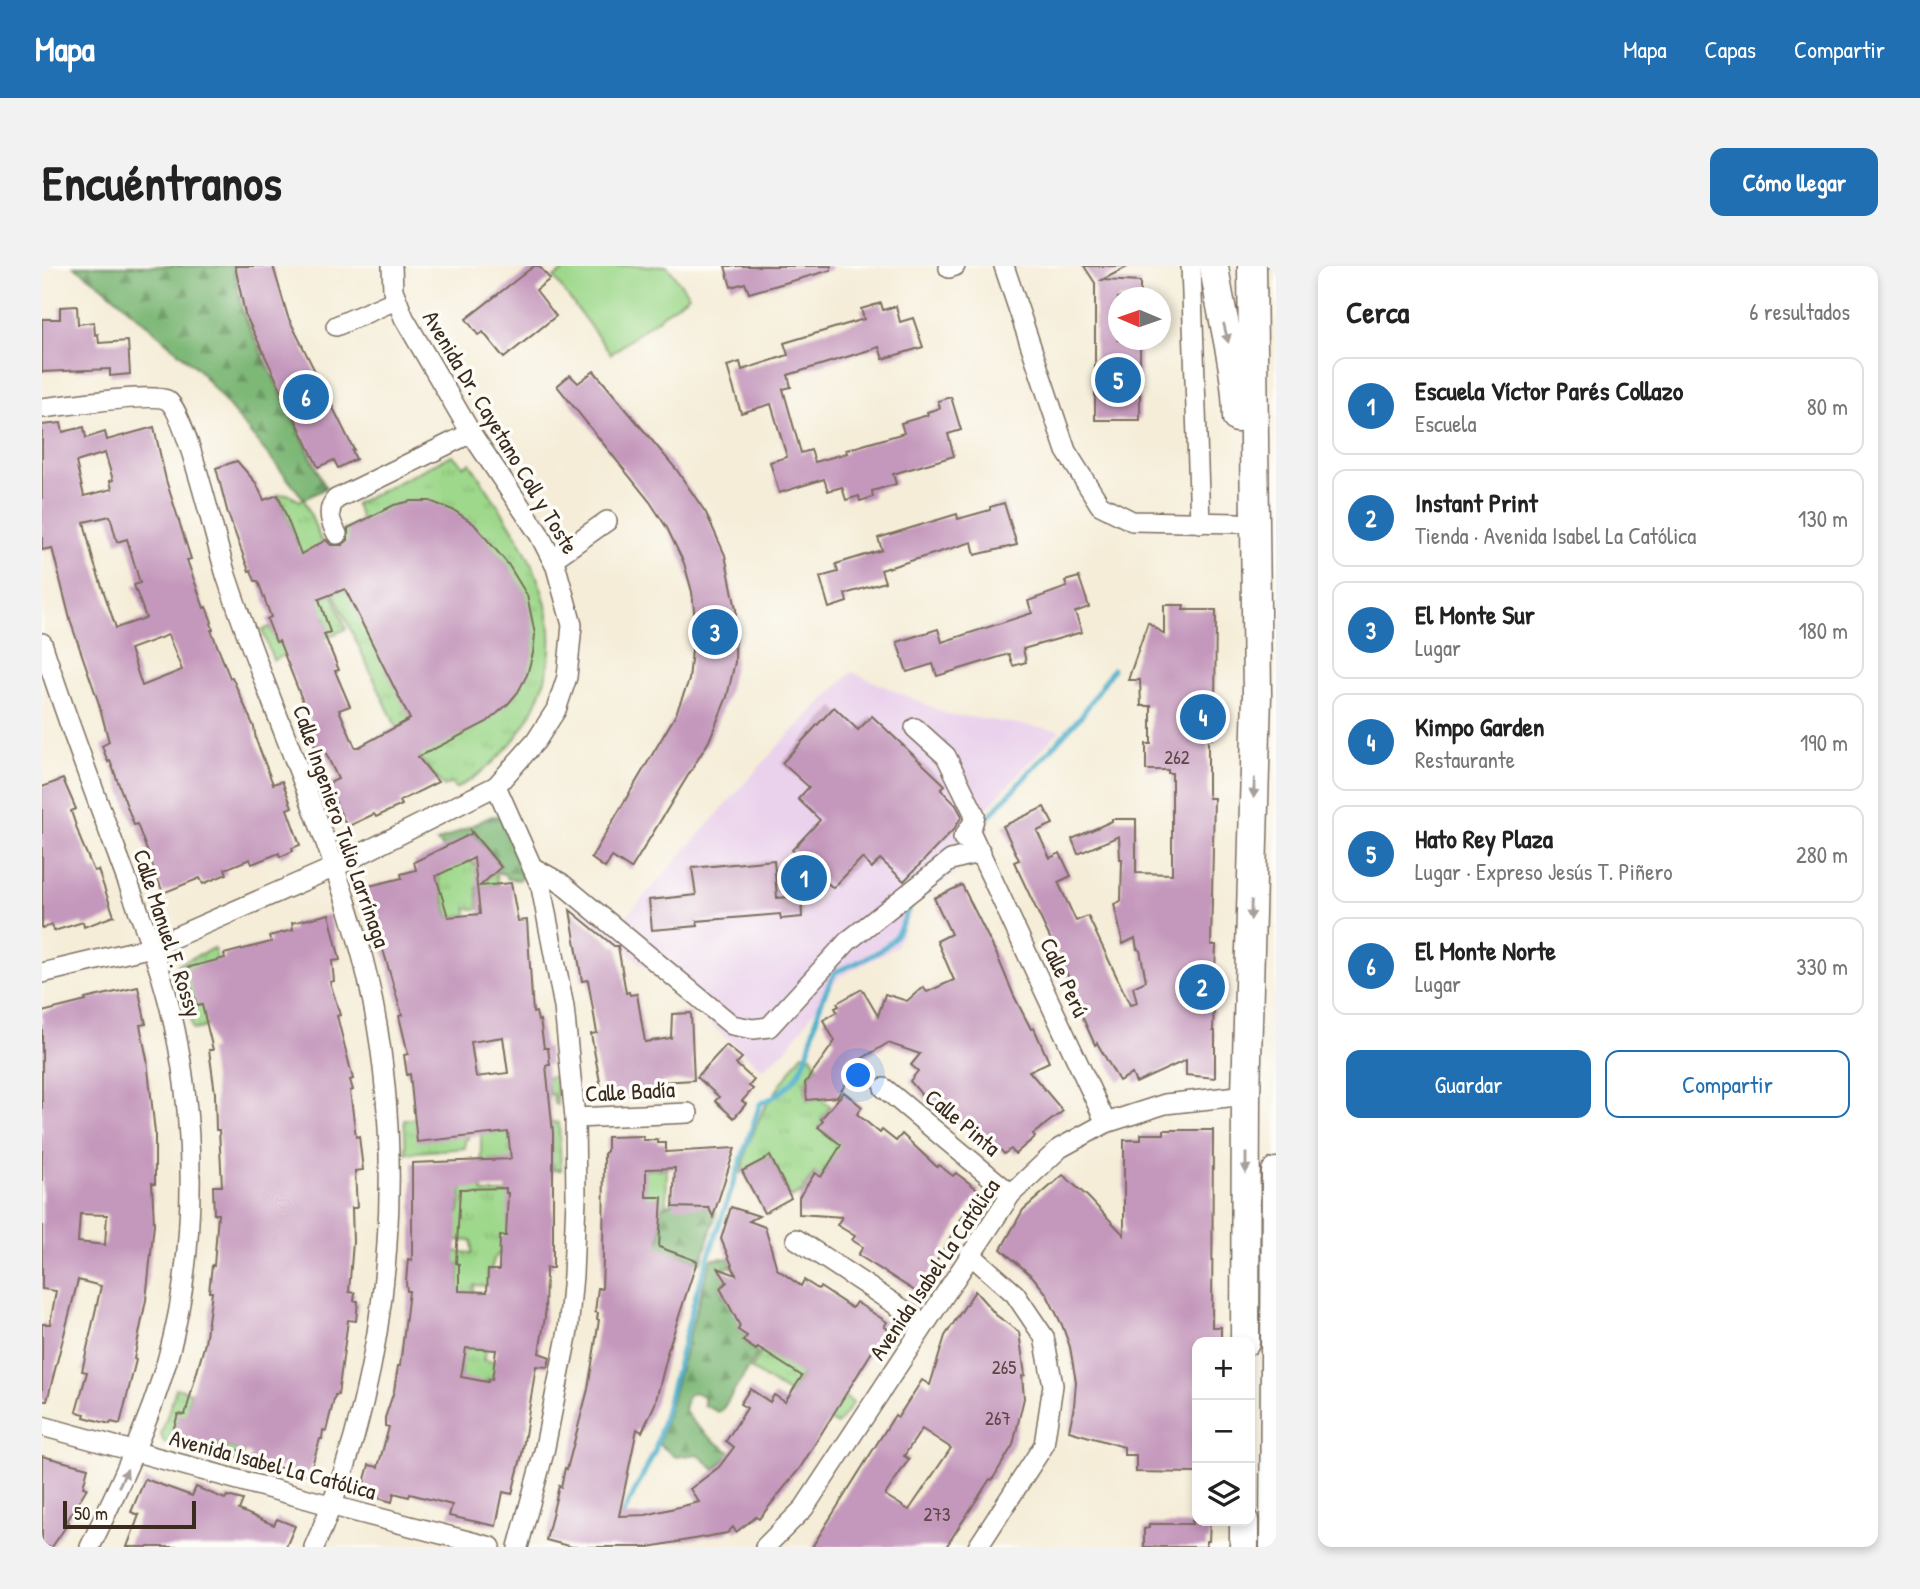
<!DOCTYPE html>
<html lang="es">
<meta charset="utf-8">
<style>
:root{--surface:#fff;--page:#f2f2f2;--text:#222;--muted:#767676;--line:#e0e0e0;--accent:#1f6fb2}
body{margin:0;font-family:"Patrick Hand",sans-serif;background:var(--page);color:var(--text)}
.controls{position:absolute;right:21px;bottom:21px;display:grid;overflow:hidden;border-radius:14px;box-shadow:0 4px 10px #0003}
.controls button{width:63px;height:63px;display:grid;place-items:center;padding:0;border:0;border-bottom:2px solid var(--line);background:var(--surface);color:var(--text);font:35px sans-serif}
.compass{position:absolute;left:1066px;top:21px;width:63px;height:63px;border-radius:50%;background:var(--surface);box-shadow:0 4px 10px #0003;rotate:272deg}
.scale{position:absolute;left:21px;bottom:18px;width:133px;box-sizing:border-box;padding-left:7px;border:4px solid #3b2a1e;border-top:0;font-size:19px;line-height:24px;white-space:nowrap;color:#3b2a1e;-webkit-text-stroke:5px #fdfcf7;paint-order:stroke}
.you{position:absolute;left:817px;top:810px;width:24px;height:24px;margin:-18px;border:5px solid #fff;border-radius:50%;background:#1a73e8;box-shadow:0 0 0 10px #1a73e833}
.badge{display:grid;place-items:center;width:46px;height:46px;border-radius:50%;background:var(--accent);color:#fff;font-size:23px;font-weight:700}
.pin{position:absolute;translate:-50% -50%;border:4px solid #fff;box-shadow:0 2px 7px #0006}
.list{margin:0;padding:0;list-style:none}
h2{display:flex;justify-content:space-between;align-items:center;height:91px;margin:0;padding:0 28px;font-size:30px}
h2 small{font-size:23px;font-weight:400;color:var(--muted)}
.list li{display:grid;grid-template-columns:46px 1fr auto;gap:21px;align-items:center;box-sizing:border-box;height:98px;margin:0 14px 14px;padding:0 14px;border:2px solid var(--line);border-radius:14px}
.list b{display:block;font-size:26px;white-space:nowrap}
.list p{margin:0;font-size:23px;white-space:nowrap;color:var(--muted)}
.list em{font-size:23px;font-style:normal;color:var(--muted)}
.actions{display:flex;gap:14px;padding:21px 28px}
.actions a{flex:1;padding:16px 0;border:2px solid var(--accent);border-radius:14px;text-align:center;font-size:24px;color:var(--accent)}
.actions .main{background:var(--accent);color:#fff}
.icon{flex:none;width:38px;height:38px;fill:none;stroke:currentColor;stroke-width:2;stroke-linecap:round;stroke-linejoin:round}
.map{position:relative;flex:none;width:1234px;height:1281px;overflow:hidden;border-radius:14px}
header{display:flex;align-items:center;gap:42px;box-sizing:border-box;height:98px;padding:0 35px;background:var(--accent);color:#fff}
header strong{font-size:33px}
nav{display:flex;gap:38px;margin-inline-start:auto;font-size:24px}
.intro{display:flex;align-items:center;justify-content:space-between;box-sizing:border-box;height:168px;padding:0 42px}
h1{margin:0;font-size:49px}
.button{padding:18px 32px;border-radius:14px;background:var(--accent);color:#fff;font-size:24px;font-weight:700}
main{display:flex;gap:42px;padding:0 42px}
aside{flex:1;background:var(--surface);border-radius:14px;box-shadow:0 4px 10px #0003}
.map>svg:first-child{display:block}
</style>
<header>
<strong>Mapa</strong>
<nav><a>Mapa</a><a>Capas</a><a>Compartir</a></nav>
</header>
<div class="intro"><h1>Encuéntranos</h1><a class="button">Cómo llegar</a></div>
<main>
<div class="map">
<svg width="1234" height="1281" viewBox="0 0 1234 1281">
<defs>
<pattern id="grass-tufts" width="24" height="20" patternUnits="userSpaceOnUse" patternTransform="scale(1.75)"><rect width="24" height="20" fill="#9ed88b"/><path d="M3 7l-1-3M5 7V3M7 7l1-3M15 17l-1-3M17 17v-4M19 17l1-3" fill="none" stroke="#89ba78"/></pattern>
<pattern id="forest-firs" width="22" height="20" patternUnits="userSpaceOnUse" patternTransform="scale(1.75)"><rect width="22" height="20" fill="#7eb877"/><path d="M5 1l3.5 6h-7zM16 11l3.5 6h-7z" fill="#689661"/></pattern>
</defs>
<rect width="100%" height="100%" fill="#fdfcf7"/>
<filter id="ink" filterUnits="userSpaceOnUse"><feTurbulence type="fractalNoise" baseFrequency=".0143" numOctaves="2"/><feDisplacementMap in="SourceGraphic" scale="14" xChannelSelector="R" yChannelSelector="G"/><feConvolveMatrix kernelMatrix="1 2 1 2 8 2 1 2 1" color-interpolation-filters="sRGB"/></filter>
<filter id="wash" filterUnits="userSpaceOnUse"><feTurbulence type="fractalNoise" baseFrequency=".00686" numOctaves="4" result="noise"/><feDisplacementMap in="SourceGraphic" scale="28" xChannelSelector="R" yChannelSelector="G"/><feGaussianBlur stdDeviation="1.57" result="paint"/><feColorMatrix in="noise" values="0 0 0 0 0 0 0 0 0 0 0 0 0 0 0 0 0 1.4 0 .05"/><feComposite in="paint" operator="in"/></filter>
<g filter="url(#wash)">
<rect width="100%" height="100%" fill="#f5edd8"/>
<!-- built -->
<polygon fill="#ead1ec" points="810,406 905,448 1018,464 943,544 947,576 923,599 871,640 854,681 796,712 744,784 720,803 512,622 579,656 738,478"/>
<!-- grass -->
<g fill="url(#grass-tufts)" stroke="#6c8154" stroke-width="2">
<path d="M410,189L422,200L428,197C456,241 492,287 504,339C522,414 479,488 413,523L409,517L402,521L360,470L353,458L281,304L258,301L256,281L236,229L246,228L258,235L262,233L280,277L320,254L313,238Z"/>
<polygon points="290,327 304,363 231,394 220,364 228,361 235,376 271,372 287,366 283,350 270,355 264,338"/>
<polygon points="428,594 445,613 453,606 456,618 435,621 437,643 425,643 425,649 407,651 394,603"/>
<polygon points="172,682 189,745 161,762 151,764 136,698"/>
<polygon points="761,787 769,789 775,800 763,817 765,834 779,832 789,841 779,853 781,855 777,861 788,871 802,876 779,911 772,907 760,926 749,932 728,890 699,907 706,879 721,844"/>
<polygon points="513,810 515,839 512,838 511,828 507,829 506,820 426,870 426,873 423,873 423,882 364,887 362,853 374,853 435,826 445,818"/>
<polygon points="451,854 510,872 509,856 517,857 519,904 512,904 511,896 439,894 439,868"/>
<polygon points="625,903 624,938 616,949 584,904"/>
<polygon points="421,914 440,922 441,927 468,927 479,964 452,993 449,1004 446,1004 446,1020 432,1019 431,1031 417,1037 417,998 408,997 408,985 430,987 430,975 415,974 389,947 417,947"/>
<polygon points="416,1065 432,1071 431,1082 444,1084 441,1094 464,1098 472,1118 447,1113 446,1116 441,1115 437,1133 485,1152 485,1160 436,1152 418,1115 420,1103"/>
<polygon points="730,1069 760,1109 750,1125 802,1130 811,1137 795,1159 709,1103"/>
<polygon points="134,1122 149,1126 146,1139 172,1177 195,1184 197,1178 205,1175 198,1198 122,1177 119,1169"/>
</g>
<!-- forest -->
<g fill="url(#forest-firs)" stroke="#5c714a" stroke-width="2">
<polygon points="32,0 191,0 201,48 284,222 262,233 157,104 59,19"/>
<polygon points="450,550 457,550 460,553 480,611 477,614 466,613 462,608 453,606 459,600 431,567 403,583 395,576"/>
<polygon points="631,936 673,943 674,948 660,994 658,996 637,988 631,1006 576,1013 618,975 619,942"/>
<path d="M687,992L691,1002L688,1000L680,1005L685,1016L678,1023L682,1032L687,1030L714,1036L696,1064L705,1070L702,1075L716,1087L680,1144L676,1146L662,1139V1131L653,1126L646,1129L642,1143C656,1170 701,1193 726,1210L685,1191L673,1204L656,1188L634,1191L617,1178L662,1016L670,993Z"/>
</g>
<!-- pitch -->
<polygon fill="#9ed88b" stroke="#6c8154" stroke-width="2" points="527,0 625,0 647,29 569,88 512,12"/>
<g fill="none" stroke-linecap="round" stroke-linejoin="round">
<!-- stream -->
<g stroke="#4db0cc" stroke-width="5">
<polyline points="938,560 1040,449 1071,403"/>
<path d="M578,1255L613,1185L655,1025L718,838C766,815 763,793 776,747C779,733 787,719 793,706C813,697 840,689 854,669C862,658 863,645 872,635"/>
</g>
</g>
<g id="blocks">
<!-- building -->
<g fill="#c498bc" fill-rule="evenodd">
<polygon points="193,0 231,0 246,51 312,184 310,185 314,193 296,202 292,194 276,201 203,48"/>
<polygon points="492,0 497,0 508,13 494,24 514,50 462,92 441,66 436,69 424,53"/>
<polygon points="683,0 789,0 789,4 707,27 703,17 689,21"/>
<polygon points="1042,0 1087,0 1060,14 1098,16 1098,32 1076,32 1076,74 1098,74 1098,154 1053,154 1053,17"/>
<polygon points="839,37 841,44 854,40 858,56 871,52 881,81 841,93 837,81 746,109 749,121 741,123 759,187 769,184 773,196 805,187 804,184 862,167 859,157 886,149 885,146 898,142 896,135 909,131 919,164 906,168 912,190 851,208 854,218 830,225 831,231 818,235 817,230 804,234 800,221 786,225 782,213 737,227 728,196 745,191 729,138 699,147 685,100 698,96 700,104 746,89 742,77 822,53 819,43"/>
<polygon points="35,40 36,58 52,56 53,69 56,68 57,77 86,75 88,108 68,110 68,103 0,106 0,53 18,53 18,41"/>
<polygon points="552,105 634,203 664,247 683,289 694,343 693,396 685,431 667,475 589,603 570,591 563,602 549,592 633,450 647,414 653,353 650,326 642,297 625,262 608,236 515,120 528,109 536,117"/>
<path d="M19,157L21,166L42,161L44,172L63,166L65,174L112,161L124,214L149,293L145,294L162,342L164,341L170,356L169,357L171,364H169L188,412L190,411L212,461L214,474L231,518L240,515L250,541L245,543L258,579L250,582L251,585L238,591L237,587L210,598L208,593L183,603L185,608L170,614L161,618L158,612L121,627L95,558L92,559L70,500L68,495L66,496L60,480L67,476L57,438L29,357L10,282L0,284V159ZM63,187L71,214L68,215L70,223L42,230L34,196ZM68,250L75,276L85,273L98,317L92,319L104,352L74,362L51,294L42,256ZM126,369L140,404L100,420L88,383Z"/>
<path d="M195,195L214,217L222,234L236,229L259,288L284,274L289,279H300L306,274V262L352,239L369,235H388L413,245L432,258L466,298L485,329L493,368L491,387L485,409L476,426L466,438L445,456L376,491L396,516L358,535L360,539L334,551L332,548L305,561L285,518L296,513L283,485L276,488L267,466L272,464L237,375L234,376L225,353L229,351L216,315H213L209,304L207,305L186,248L174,202ZM303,323L368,453L317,481H313L297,444L308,440L293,405L297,404L282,368L288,366L277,333Z"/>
<polygon points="962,237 975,279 933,289 930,276 839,304 843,316 803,328 805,336 787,342 778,311 796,306 794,298 840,284 836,272 915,248 916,253 948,244 948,241"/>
<polygon points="1037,311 1047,341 1033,346 1040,366 981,383 984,396 971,400 967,388 895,410 891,398 865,406 855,376 896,363 900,376 990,347 986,335 1025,321 1023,315"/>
<polygon points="1122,339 1142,339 1141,344 1174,344 1173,443 1170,451 1170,473 1166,473 1166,527 1167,532 1172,532 1169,679 1174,679 1173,707 1170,706 1169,737 1172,737 1171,765 1173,765 1173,812 1144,809 1144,794 1094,817 1090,808 1077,815 1055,777 1053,779 1039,748 1042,744 972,596 977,594 961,560 1002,541 1011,558 995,565 1008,592 1018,587 1029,610 1016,616 1034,655 1046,650 1088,739 1095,737 1091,721 1104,715 1098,684 1095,683 1093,672 1081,678 1072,638 1079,635 1080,593 1078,593 1077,570 1036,588 1030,573 1070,555 1070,553 1094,553 1094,607 1130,608 1130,507 1126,507 1126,504 1104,504 1104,478 1109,478 1109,440 1099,440 1098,414 1086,414 1106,356 1122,368"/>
<polygon points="792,441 816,464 830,450 903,519 899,524 914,539 920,550 912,563 862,615 838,593 830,602 820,592 791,622 750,584 778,554 756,533 767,521 740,497"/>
<polygon points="21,513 34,543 29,545 39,575 52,605 56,604 72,650 42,661 41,656 12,665 10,659 0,662 0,521"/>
<path d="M429,565L459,601L438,620L469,617L476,655L485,654L491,747L494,746L496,755L498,754L502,782H506L508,799H504L511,867V1002H504L503,1051L497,1087L508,1091L506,1101L494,1100L480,1188L470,1228L461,1226L454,1260L407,1250L410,1239L368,1228L367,1231L352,1227L350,1236L336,1232L337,1229L320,1224L327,1199L336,1201L347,1161L343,1160V1152L352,1125L356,1100H358L367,1025H365L364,1016L366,993L370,994V897L469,893L466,866L375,876L368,808L365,809L362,789L366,788L357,750L360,749L323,621L360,612L359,608L374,604L372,596L429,568ZM432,592L438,648L406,651L394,610ZM461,771L466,807L434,811L429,776ZM464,922V927H466L464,970H458L457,1004H446L445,1026L417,1025V998L414,997L418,923ZM424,1082L454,1084L450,1114L447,1113L446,1116L419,1111Z"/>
<polygon points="732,594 735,632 759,630 760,651 739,653 738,648 655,655 656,660 610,664 607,634 654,629 650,602"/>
<polygon points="920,619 954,687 972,730 989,763 992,762 1007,796 987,805 1021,845 991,868 993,871 973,888 969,883 962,888 946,869 941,872 926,853 920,861 890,841 868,815 876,805 869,799 878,788 846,777 821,792 795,831 765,834 763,817 793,775 781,754 795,746 793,742 797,740 795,737 820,723 836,750 843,728 865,735 881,721 885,726 912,714 895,675 909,668 892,632"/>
<polygon points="528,644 572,680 576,680 584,727 587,726 588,729 595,728 603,776 629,772 630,748 649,747 652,814 620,816 621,824 561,832 549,768 555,767 546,714 540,715"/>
<polygon points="287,648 298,694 290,695 292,715 288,716 298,749 295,750 311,813 308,814 311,824 308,825 314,871 317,870 321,904 313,905 315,942 310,942 311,976 307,1026 313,1027 312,1035 316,1035 314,1055 306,1054 296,1129 293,1129 284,1165 281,1164 280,1173 278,1173 267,1209 223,1198 222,1202 207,1198 209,1188 172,1177 154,1177 153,1179 129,1172 136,1148 143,1149 163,1077 170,1026 167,1026 170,999 172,1000 176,948 172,948 171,920 180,920 177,864 174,864 173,827 167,784 171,784 160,739 155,740 144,702 183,692 182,688 229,676 227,670 251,664 250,657"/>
<path d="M96,721L104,758L98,759L105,793L113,867V918L110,917L112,958L104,1034L92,1093L94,1094L78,1158L69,1156L68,1158L42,1151L43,1148L34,1146L45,1106L40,1105L59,1020L36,1014L5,1135H0V1058H8L14,1025L0,1023V746L44,735L43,733ZM38,948L65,949L63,979L36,976Z"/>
<polygon points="684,779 700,792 694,798 712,814 707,820 711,823 700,835 704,838 692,852 673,835 677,831 655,811"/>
<polygon points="802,826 820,841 815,848 838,867 840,864 854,875 860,868 895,901 897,899 911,910 914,907 938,925 920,951 876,1027 816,989 821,981 810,974 813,970 795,959 800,951 757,948 757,931 773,907 779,911 799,879 776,861 781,855 779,853"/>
<polygon points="1122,864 1171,864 1170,1061 1179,1061 1179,1076 1155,1076 1155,1207 1094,1206 1094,1189 1082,1189 1082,1181 1027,1165 1032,1140 1034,1116 1028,1081 1020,1059 1004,1027 991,1011 959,983 981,944 1021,909 1046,931 1082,969 1082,874 1099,874 1099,868 1122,868"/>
<polygon points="601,870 601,874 616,874 616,877 624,877 624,886 693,882 671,951 667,942 631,941 633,902 604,903 604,931 620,931 617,981 655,995 625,1087 626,1087 613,1138 600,1166 595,1163 577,1250 604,1249 657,1236 648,1223 677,1201 692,1181 684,1175 705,1142 698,1138 708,1123 728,1136 732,1129 743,1136 760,1110 716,1082 714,1084 701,1075 705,1070 696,1064 698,1060 678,1022 685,1016 676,1002 694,1009 679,973 689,941 717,950 707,955 723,961 735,1003 759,1020 762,1014 776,1023 778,1021 810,1042 814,1036 845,1056 842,1061 848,1064 838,1079 833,1085 831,1084 758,1202 717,1253 714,1251 694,1266 691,1261 685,1267 607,1281 530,1281 504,1274 517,1220 519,1221 523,1202 525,1203 546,1123 557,1054 555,1053 556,1047 553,1046 556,1022 560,1023 561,994 562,888 565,885 565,871"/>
<polygon points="728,890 749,932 722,947 700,905"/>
<path d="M933,1025L954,1049L977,1066L983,1109L980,1110L982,1132L971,1179L950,1214L948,1213L904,1281H770L853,1149L856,1151L880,1114L888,1119L903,1070ZM880,1163L909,1182L867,1244L843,1229L867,1193L862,1190Z"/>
<polygon points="0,1190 46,1202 41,1221 45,1222 25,1255 27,1256 10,1281 0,1281"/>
<polygon points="103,1213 150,1230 154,1221 183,1233 185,1230 201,1234 197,1244 232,1259 235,1253 253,1260 244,1281 85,1281 97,1249 89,1246"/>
<polygon points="1150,1255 1168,1255 1167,1275 1164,1275 1164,1281 1102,1281 1102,1263 1107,1262 1107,1258 1150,1258"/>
</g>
</g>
</g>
<g filter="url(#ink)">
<use href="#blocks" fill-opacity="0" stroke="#7c6e5f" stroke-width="2"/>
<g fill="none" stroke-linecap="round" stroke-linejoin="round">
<defs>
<g id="minor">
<polyline points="962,0 1024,185 1058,239 1090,255 1196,257"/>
<polyline points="1149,0 1158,257"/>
<polyline points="907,2 913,0"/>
<polyline points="294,60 354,34"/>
<path d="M0,142C22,140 110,126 125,134C144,145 175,281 184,309C224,431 279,548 315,671C370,859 354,1103 272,1281"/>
<path d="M295,268C288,256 284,244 294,233L429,167"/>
<polyline points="511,293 565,255"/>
<path d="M0,377C23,448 49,518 75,587C93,637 114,686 127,738C155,847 156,986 125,1095C106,1160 77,1220 48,1281"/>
<polyline points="873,462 904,490 933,549 931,557 921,572"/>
<polyline points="454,520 499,621 522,741 533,852 534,932 531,1009 526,1065 502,1186 476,1281"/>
<polyline points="927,563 1064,857"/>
<polyline points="490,601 519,617 690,759 711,763 727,761 806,675 909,594 939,586"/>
<polyline points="0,707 110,681 293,601 454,520 494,475 514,444 525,411 530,359 514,301 497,268 429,167 362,52 351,24 350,0"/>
<polyline points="842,822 969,928"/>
<polyline points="533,852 646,847"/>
<polyline points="754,973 883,1058"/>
<polyline points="928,988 973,1028 1002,1071 1011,1119 1002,1179 936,1281"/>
<polyline points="0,1160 291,1240 449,1281"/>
<polyline points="723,1281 762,1242 969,928 1018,882 1064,857 1123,838 1204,829"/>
</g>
<g id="highway">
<path d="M1172,0C1179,51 1195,100 1195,152"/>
<polyline points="1203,1076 1204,829 1215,429 1210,0"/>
<polyline points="1202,1281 1202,1255"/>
<polyline points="1232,1281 1234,906"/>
</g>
</defs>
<!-- minor casing -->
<use href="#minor" stroke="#7c6e5f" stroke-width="22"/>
<!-- highway casing -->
<use href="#highway" stroke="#7c6e5f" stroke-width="31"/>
<!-- minor -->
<use href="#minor" stroke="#fff" stroke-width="19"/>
<!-- highway -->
<use href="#highway" stroke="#fff" stroke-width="28"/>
</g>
<!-- one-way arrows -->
<defs><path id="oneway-solid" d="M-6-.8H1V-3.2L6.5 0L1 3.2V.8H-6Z" transform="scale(1.75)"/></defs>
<g fill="#a79f9a">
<use href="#oneway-solid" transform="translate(1184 67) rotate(76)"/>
<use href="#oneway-solid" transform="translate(1212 522) rotate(92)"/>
<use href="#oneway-solid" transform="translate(1209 644) rotate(92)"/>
<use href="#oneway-solid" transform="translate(1204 897) rotate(90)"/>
<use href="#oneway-solid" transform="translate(81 1212) rotate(-64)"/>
</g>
</g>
<g text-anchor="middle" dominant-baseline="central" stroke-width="7" stroke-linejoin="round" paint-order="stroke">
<!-- number labels -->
<g font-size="19" fill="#5d4646">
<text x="1135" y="491">262</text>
<text x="962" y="1101">265</text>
<text x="956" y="1152">267</text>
<text x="895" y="1248">273</text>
</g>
<!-- street labels -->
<g font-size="23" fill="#3b2a1e" stroke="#fdfcf7">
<text transform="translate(459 166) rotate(59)">Avenida Dr. Cayetano Coll y Toste</text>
<text transform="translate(300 560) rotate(71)">Calle Ingeniero Tulio Larrínaga</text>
<text transform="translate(126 667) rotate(72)">Calle Manuel F. Rossy</text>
<text transform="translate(1023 711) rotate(65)">Calle Perú</text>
<text transform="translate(588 825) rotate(-3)">Calle Badía</text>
<text transform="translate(921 856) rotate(40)">Calle Pinta</text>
<text transform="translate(892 1003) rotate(-56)">Avenida Isabel La Católica</text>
<text transform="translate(231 1198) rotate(15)">Avenida Isabel La Católica</text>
</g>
</g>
</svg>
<div class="controls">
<button>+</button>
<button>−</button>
<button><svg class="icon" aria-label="layers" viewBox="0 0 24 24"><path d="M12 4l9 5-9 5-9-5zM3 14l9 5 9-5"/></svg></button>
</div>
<svg class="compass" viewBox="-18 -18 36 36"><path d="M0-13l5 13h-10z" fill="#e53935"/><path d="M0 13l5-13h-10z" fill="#767676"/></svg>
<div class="scale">50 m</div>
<div class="you"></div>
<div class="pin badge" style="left:762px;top:612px">1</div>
<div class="pin badge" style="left:1160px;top:721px">2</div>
<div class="pin badge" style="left:673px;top:366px">3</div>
<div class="pin badge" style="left:1161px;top:451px">4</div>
<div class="pin badge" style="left:1076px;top:114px">5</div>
<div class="pin badge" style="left:264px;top:131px">6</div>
</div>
<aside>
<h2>Cerca<small>6 resultados</small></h2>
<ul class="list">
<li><span class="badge">1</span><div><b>Escuela Víctor Parés Collazo</b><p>Escuela</p></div><em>80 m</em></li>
<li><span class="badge">2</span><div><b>Instant Print</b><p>Tienda · Avenida Isabel La Católica</p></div><em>130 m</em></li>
<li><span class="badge">3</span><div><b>El Monte Sur</b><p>Lugar</p></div><em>180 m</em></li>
<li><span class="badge">4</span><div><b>Kimpo Garden</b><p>Restaurante</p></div><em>190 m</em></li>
<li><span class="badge">5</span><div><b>Hato Rey Plaza</b><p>Lugar · Expreso Jesús T. Piñero</p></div><em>280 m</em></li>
<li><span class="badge">6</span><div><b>El Monte Norte</b><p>Lugar</p></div><em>330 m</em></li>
</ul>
<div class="actions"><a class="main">Guardar</a><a>Compartir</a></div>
</aside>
</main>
